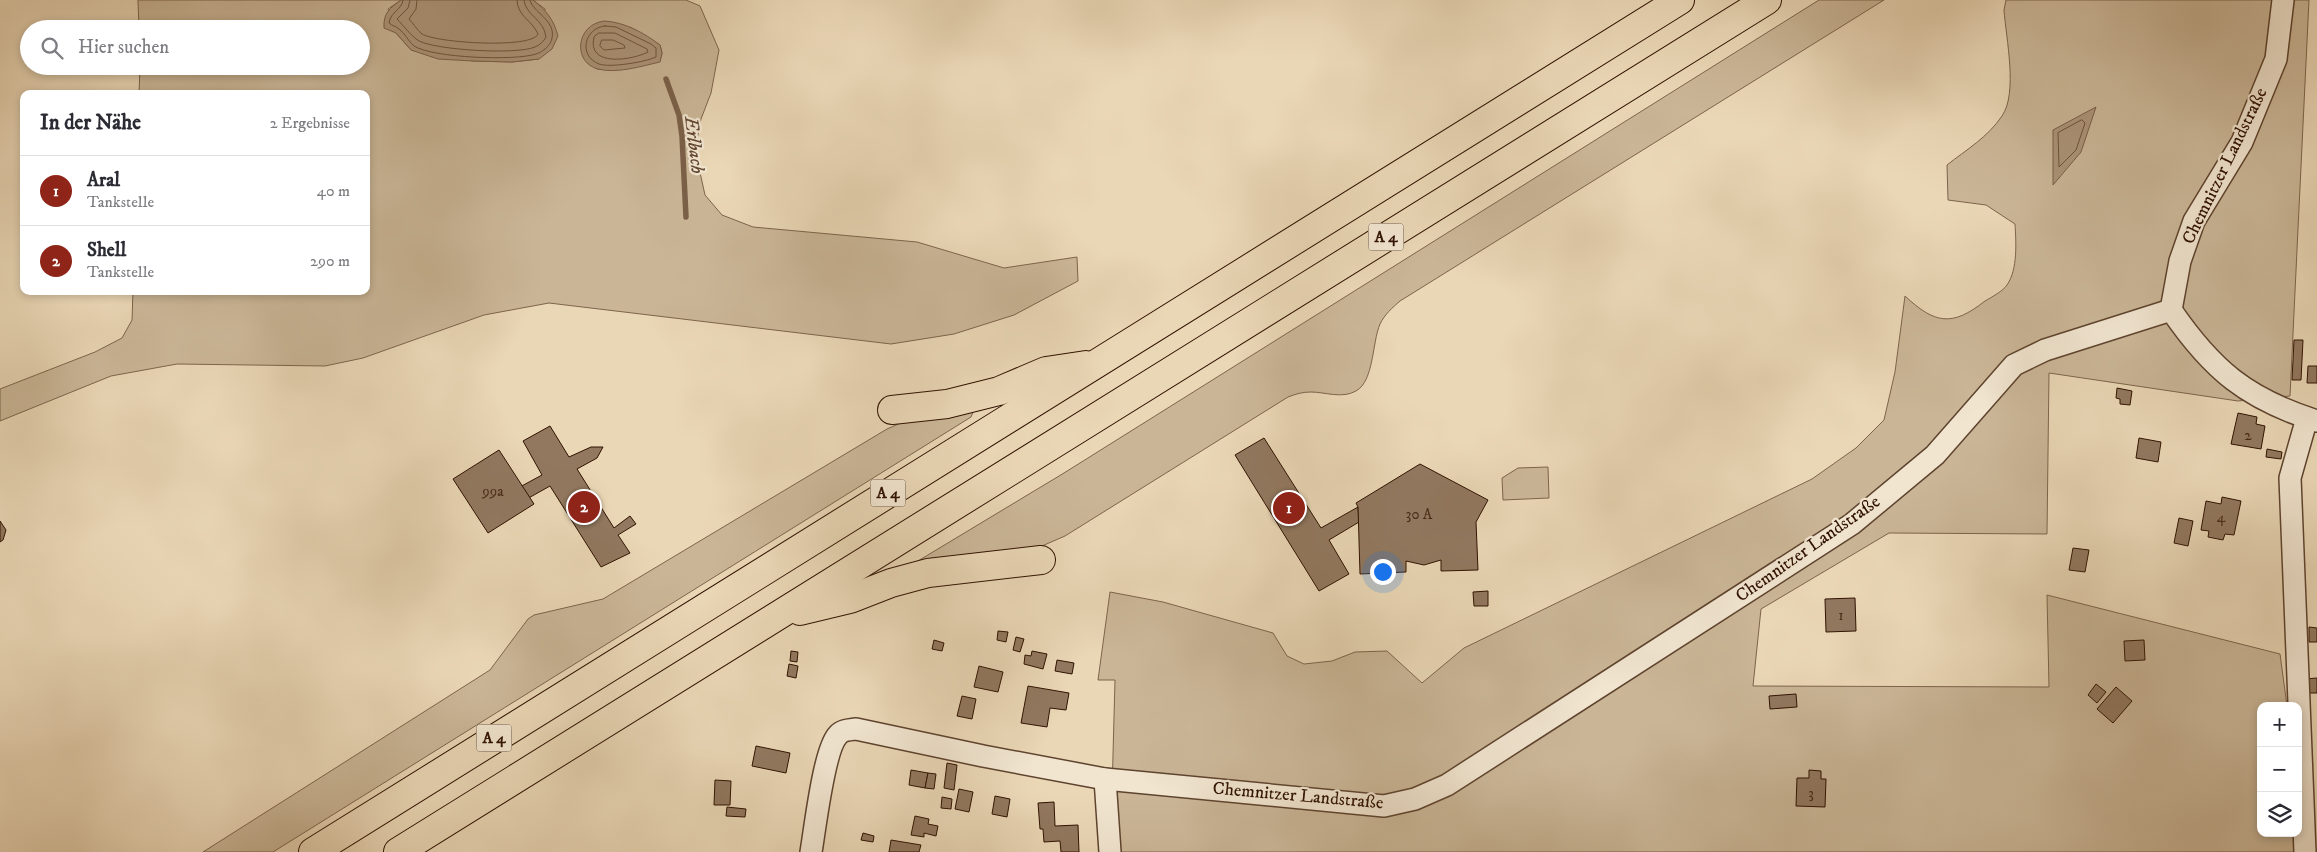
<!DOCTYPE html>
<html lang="de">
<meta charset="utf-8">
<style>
:root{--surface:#fff;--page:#f7f7f7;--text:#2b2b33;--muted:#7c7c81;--line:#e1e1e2;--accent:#8f2418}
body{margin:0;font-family:"IM FELL DW Pica",serif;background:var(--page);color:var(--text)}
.controls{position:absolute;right:15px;bottom:15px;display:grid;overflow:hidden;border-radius:10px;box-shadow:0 2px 8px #0003}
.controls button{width:45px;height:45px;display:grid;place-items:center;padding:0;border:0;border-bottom:1px solid var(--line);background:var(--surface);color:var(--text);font:25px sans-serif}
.you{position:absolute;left:1382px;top:571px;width:18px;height:18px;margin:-12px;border:4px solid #fff;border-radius:50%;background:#1a73e8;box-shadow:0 0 0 8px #1a73e833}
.badge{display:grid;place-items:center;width:32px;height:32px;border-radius:50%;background:var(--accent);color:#fff;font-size:16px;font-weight:700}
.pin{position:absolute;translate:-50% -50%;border:2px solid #fff;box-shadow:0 1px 5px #0006}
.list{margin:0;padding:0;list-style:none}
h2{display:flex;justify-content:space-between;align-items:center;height:65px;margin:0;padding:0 20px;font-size:21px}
h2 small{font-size:16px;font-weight:400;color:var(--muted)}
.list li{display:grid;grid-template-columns:32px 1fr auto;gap:15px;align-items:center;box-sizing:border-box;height:70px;padding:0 20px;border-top:1px solid var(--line)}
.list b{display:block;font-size:19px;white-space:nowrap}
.list p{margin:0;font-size:16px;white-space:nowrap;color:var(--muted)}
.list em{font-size:16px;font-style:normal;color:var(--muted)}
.icon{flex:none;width:28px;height:28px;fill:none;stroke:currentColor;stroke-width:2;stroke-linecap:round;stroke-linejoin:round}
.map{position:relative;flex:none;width:2317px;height:852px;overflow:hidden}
.search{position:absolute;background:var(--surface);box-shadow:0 2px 8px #0003;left:20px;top:20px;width:350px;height:55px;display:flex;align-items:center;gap:12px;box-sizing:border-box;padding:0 18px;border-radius:28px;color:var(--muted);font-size:19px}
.panel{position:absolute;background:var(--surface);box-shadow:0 2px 8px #0003;left:20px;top:90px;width:350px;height:205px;border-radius:10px}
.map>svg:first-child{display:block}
</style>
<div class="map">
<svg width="2317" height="852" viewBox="0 0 2317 852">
<rect width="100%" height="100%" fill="#ead7b6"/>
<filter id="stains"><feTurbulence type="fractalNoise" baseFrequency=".004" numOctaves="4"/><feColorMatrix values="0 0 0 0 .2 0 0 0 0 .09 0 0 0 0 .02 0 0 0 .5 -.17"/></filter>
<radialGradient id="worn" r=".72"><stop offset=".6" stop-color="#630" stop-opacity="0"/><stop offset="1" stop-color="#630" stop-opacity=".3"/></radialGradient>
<!-- green -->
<g fill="#cab697" stroke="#7d644c" fill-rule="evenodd">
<path d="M138,0H401L388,9L396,33L411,50L473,61L512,62L539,59L545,9L533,0H686L700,6L719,50L711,93L701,119L695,150L705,195L722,215L753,227L917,242L1004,268L1077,257L1078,281L1014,315L954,334L891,344L549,303L484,315L363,358L325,366L177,364L111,376L0,421V389L95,352L122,338L132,320L133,291H366V94H139L140,66H361V29H139ZM630,27L660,45L662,53L660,61L615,70L597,69L586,60Z"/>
<path d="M1819,0H1884L1400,301C1392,308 1385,314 1380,324C1372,343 1374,381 1356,391C1342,399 1325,392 1311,392C1302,392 1296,394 1288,397L1065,536L1035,549L898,573L1064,473Z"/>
<path d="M2006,0H2309L2290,396L2238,401L2049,373L2047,534L1889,533L1761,609L1753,686L2049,687L2047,595L2280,654L2287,706H2261V833H2298L2306,852H1117L1112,792L1115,680H1098L1110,592L1163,602L1273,633L1287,656L1304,664L1332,661L1355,652L1387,651L1422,683L1464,648L1812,479L1856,448L1884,420L1895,372L1905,296C1935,324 1952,327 1985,301C1992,297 2003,291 2007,285C2018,269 2016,242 2015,224L1986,205L1948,200L1947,165C1966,150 1988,137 2002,116C2018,93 2006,38 2004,10Z"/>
<polygon points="973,412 971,417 273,852 203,852 490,670 528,619 534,615 603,599 887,429 905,421"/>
<polygon points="1548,467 1549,498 1503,500 1502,478 1518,468"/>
</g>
<!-- water -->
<g fill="#ab9478" stroke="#7a6048">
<path d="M401,0H533C546,10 554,20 558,36L552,49L539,59L512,62L473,61L438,59L411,50L396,33L384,28C383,13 390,8 401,0Z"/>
<path d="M604,21C625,22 644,33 660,45L662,53L660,62C642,66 617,74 598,69C573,63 575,25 604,21Z"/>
<polygon points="2096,107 2081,152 2053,185 2053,130"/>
</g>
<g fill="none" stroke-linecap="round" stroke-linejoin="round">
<!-- shore -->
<g stroke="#6e533c" stroke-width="1">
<path d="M403,0C402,10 391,11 389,23C392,26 396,26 399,29C405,33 408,41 414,46C433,58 515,61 536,54C543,52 551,45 552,38C556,20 532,12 530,0"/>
<path d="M410,0L408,8L397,19C403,25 411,36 419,41C437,50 516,55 535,47C540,45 544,41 546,37C544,19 525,15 524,0"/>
<path d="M417,0L416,9L409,19C413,23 417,30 422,34C437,43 532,49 538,34C532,20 517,16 517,0"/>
<path d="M605,26L616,27L651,44L656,48V57C645,62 610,68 599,64C578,56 584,28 605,26Z"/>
<path d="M599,33H615L647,49L648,52C633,60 586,68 594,37Z"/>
<polygon points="602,40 613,40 624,45 625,48 604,50 600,46"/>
<polygon points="2082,120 2085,123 2076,150 2059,167 2058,133"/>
</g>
<!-- stream -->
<polyline stroke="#7a6048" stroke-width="5.5" points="666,79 679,115 682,136 686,217"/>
</g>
<!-- building -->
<g fill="#91785f" stroke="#301201">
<polygon points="2294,340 2303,340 2301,380 2292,380"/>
<polygon points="2308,366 2317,366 2317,383 2307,383"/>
<polygon points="2117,388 2132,391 2130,405 2120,404 2120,399 2116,398"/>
<polygon points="2238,413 2257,417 2256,424 2265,426 2261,449 2231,444"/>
<polygon points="550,426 569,457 591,447 603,447 597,458 577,469 614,528 630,516 636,524 618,535 630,553 601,567 550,486 525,500 518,488 542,475 523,441"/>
<polygon points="1264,438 1321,528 1358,507 1359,522 1329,540 1349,574 1319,591 1235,455"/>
<polygon points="2139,438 2161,442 2158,462 2136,458"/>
<polygon points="2267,449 2282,452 2281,459 2266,457"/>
<polygon points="499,450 534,504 488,533 453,479"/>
<polygon points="1420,464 1488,500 1476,522 1478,570 1441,571 1441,560 1424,565 1406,561 1406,572 1360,574 1358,507 1356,503"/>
<polygon points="2222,497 2241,501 2234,535 2225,534 2223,540 2208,537 2209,531 2201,530 2206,501 2221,504"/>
<polygon points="2179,518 2193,521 2188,546 2174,543"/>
<polygon points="0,521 6,530 3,540 0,542"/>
<polygon points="2073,548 2089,550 2085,572 2069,570"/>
<polygon points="1488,591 1488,606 1474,606 1473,592"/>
<polygon points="1855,598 1856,631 1826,632 1825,599"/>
<polygon points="2309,627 2317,628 2317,642 2309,642"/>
<polygon points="998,631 1008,632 1006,642 997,640"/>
<polygon points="1016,637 1024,639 1020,652 1013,650"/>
<polygon points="934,640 944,643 942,651 932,649"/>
<polygon points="2144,640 2145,660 2125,661 2124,641"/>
<polygon points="791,651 798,652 797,662 790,661"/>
<polygon points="1032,651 1047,654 1043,669 1024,664 1025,655 1031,656"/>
<polygon points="1057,660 1074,663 1072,674 1055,671"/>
<polygon points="789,664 798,666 796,678 787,676"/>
<polygon points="979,666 1003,672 998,692 974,687"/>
<polygon points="2317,678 2317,693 2306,693 2305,679"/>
<polygon points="2096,684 2106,692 2097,703 2088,695"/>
<polygon points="1028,686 1069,693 1066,710 1050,708 1047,727 1021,723"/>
<polygon points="2116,687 2132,701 2113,723 2097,709"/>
<polygon points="1796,694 1797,707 1770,709 1769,696"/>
<polygon points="962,696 976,699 972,719 957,716"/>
<polygon points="756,746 790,753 786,773 752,766"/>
<polygon points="947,763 957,765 954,790 944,788"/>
<polygon points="911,770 928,773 925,788 909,785"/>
<polygon points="1809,770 1821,771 1821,779 1826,779 1825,807 1796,806 1797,778 1809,778"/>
<polygon points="928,773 936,774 934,789 925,788"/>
<polygon points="715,780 731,781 730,805 714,805"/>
<polygon points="959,789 973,792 969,812 955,809"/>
<polygon points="995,796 1010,799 1007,817 992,814"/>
<polygon points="942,797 952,799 951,809 941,808"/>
<polygon points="1054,802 1055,826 1078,825 1079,852 1061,852 1060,841 1044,842 1043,829 1040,829 1038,803"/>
<polygon points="727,807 746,809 745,817 726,816"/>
<polygon points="915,816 929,819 928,824 938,826 936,836 924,833 924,837 911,835"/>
<polygon points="863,833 874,836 873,842 861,840"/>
<polygon points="891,840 921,845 919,852 889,852"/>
</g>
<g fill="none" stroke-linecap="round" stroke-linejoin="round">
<defs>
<g id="street">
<path d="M2171,310C2212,370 2247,399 2317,421"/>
<polyline points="1105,779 1110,852"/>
<path d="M811,852C815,829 824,749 838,735C842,730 849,730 856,729L983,756L1105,779L1384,806L1415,799L1447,785L1852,524L1935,455L2014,365L2045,350L2171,310L2180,261L2194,221L2242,142L2276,59L2283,0"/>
<polyline points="2305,852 2290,478 2307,418"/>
</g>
<g id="highway">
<polyline points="892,410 947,404 999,391 1046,371 1086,365"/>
<polyline points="800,611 850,599 891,583 928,573 1041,560"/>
<polyline points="313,852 1680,0"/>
<polyline points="398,852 1767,0"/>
</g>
</defs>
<!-- street casing -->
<use href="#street" stroke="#5e432e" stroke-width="24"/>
<!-- highway casing -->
<use href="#highway" stroke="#301201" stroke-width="30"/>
<!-- street -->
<use href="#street" stroke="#f1e5d0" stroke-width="21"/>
<!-- highway -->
<use href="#highway" stroke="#ead7b6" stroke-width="28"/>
</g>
<g text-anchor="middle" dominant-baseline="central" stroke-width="4.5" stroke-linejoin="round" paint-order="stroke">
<!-- number labels -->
<g font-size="15" fill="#482c18">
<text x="2248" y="435">2</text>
<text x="493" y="491">99a</text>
<text x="1419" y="514">30 A</text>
<text x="2221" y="517">4</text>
<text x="1841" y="615">1</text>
<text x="1811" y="793">3</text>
</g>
<!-- shield labels -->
<g fill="#f1e5d0" stroke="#6a513f" stroke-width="1">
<rect x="1368.5" y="223.5" width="35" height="27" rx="4"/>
<rect x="870.5" y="479.5" width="35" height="27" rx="4"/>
<rect x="476.5" y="724.5" width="35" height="27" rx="4"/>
</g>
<g font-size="16" font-weight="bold" fill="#301201">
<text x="1386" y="237">A 4</text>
<text x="888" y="493">A 4</text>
<text x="494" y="738">A 4</text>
</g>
<!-- street labels -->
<g font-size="18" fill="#301201" stroke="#f1e5d0">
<text transform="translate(2225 166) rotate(-64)">Chemnitzer Landstraße</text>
<text transform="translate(1808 549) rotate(-35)">Chemnitzer Landstraße</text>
<text transform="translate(1298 796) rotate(5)">Chemnitzer Landstraße</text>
</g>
<!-- water labels -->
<g font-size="19" font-style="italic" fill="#614631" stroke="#f1e5d0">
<text transform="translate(694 145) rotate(83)">Erlbach</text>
</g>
</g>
<rect width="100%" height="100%" filter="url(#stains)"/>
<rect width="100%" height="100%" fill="url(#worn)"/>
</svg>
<div class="controls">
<button>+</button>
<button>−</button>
<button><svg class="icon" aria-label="layers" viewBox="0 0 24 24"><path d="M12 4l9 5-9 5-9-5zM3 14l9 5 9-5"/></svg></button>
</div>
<div class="you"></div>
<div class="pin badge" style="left:1289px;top:508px">1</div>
<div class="pin badge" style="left:584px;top:507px">2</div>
<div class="search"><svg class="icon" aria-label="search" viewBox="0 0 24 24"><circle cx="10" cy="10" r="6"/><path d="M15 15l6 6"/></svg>Hier suchen</div>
<section class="panel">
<h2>In der Nähe<small>2 Ergebnisse</small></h2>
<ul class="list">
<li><span class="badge">1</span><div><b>Aral</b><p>Tankstelle</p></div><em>40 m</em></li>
<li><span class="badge">2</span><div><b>Shell</b><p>Tankstelle</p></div><em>290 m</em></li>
</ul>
</section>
</div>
